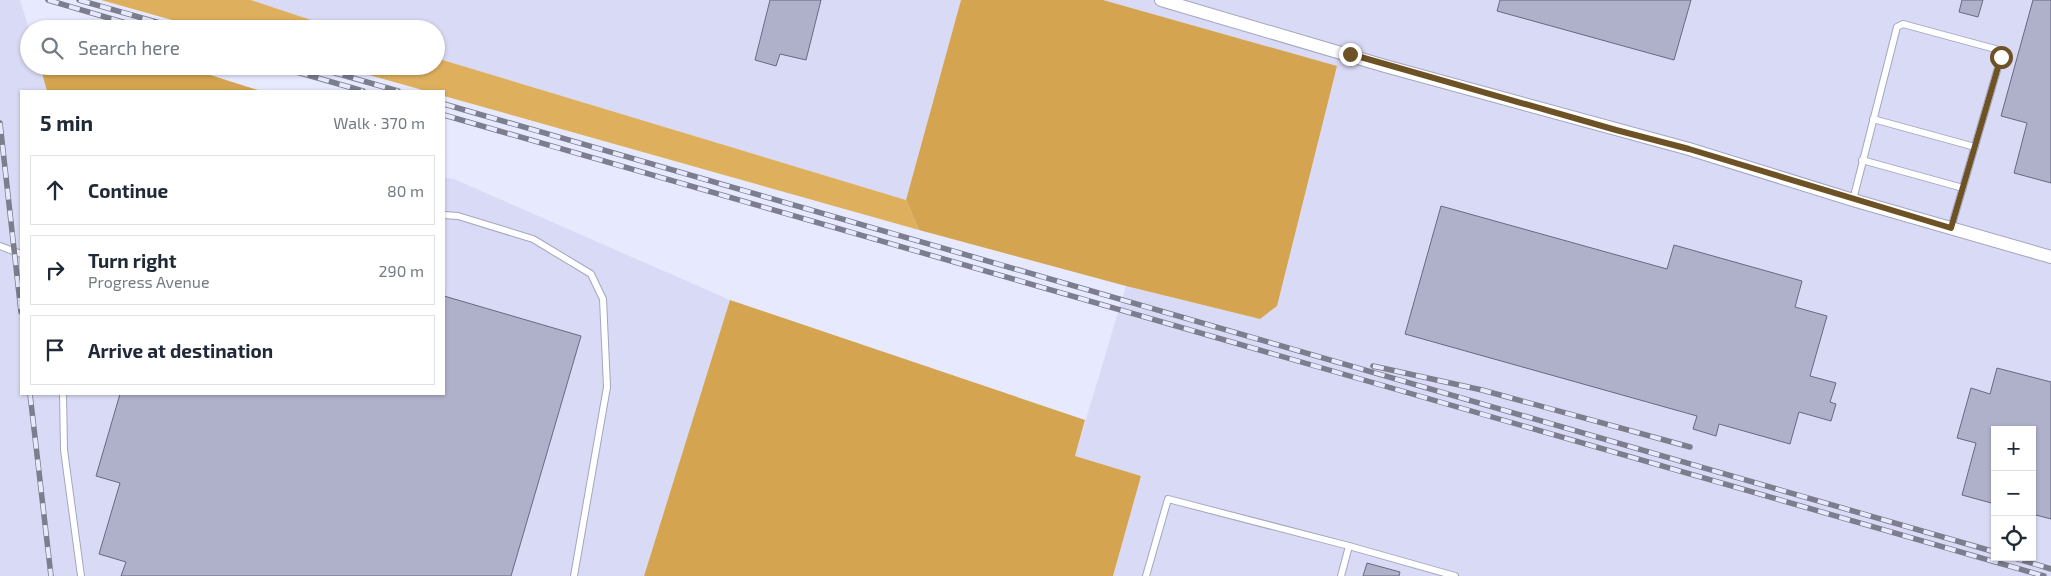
<!DOCTYPE html>
<meta charset="utf-8">
<style>
:root{--surface:#fff;--page:#f2f2f3;--text:#1f2937;--muted:#747a83;--line:#e0e1e3}
body{margin:0;font-family:"Exo 2",sans-serif;background:var(--page);color:var(--text)}
.controls{position:absolute;right:15px;bottom:15px;display:grid;overflow:hidden;border-radius:0px;box-shadow:0 1px 4px #0004}
.controls button{width:45px;height:45px;display:grid;place-items:center;padding:0;border:0;border-bottom:1px solid var(--line);background:var(--surface);color:var(--text);font:25px sans-serif}
.stop{position:absolute;width:15px;height:15px;margin:-11px;border:4px solid #6c5224;border-radius:50%;background:#fff}
.stop.end{background:#6c5224;border-color:#fff;box-shadow:0 1px 5px #0008}
.list{margin:0;padding:0;list-style:none}
h2{display:flex;justify-content:space-between;align-items:center;height:65px;margin:0;padding:0 20px;font-size:21px}
h2 small{font-size:16px;font-weight:400;color:var(--muted)}
.list li{display:grid;grid-template-columns:32px 1fr auto;gap:15px;align-items:center;box-sizing:border-box;height:70px;margin:0 10px 10px;padding:0 10px;border:1px solid var(--line);border-radius:0px}
.list b{display:block;font-size:19px;white-space:nowrap}
.list p{margin:0;font-size:16px;white-space:nowrap;color:var(--muted)}
.list em{font-size:16px;font-style:normal;color:var(--muted)}
.icon{flex:none;width:28px;height:28px;fill:none;stroke:currentColor;stroke-width:2;stroke-linecap:round;stroke-linejoin:round}
.map{position:relative;flex:none;width:2051px;height:576px;overflow:hidden}
.search{position:absolute;background:var(--surface);box-shadow:0 1px 4px #0004;left:20px;top:20px;width:425px;height:55px;display:flex;align-items:center;gap:12px;box-sizing:border-box;padding:0 18px;border-radius:28px;color:var(--muted);font-size:19px}
.panel{position:absolute;background:var(--surface);box-shadow:0 1px 4px #0004;left:20px;top:90px;width:425px;height:305px;border-radius:0px}
.map>svg:first-child{display:block}
</style>
<div class="map">
<svg width="2051" height="576" viewBox="0 0 2051 576">
<rect width="100%" height="100%" fill="#e7e9ff"/>
<!-- built -->
<g fill="#d9dbf6" fill-rule="evenodd">
<polygon points="0,0 20,0 29,29 29,66 40,66 47,91 21,91 21,394 444,394 444,178 454,179 730,300 644,576 0,576"/>
<polygon points="251,0 961,0 906,200 436,58 436,29 338,29"/>
<path d="M1103,0H2051V576H1113L1141,476L1075,456L1126,286L1259,319L1337,66ZM1995,430H2032V557H1995Z"/>
</g>
<!-- green -->
<g fill="#deb05e">
<polygon points="101,0 251,0 338,29 204,29"/>
<polygon points="436,58 906,200 919,230 444,96 444,91 426,91 337,66 436,66"/>
</g>
<!-- forest -->
<g fill="#d4a450">
<polygon points="961,0 1103,0 1337,66 1277,306 1260,319 1126,286 919,230 906,200"/>
<polygon points="40,66 182,66 261,91 47,91"/>
<polygon points="730,300 1085,420 1075,456 1141,476 1113,576 644,576"/>
</g>
<!-- building -->
<g fill="#afb1cb" stroke="#676980">
<polygon points="770,0 821,0 806,60 780,54 776,66 755,60"/>
<polygon points="1500,0 1691,0 1674,60 1497,11"/>
<polygon points="1962,0 1983,0 1978,17 1959,12"/>
<polygon points="2033,0 2051,0 2051,183 2014,173 2027,123 2001,116"/>
<polygon points="1441,206 1667,269 1674,245 1802,281 1795,307 1827,316 1810,376 1836,383 1830,402 1836,404 1831,421 1799,412 1790,444 1719,424 1716,436 1693,429 1697,416 1405,334"/>
<polygon points="444,296 581,336 511,576 121,576 126,562 99,554 120,483 96,476 120,394 444,394"/>
<polygon points="1997,368 2051,382 2051,519 2032,514 2032,430 1995,430 1995,504 1962,495 1976,443 1957,438 1971,388 1990,394"/>
<polygon points="1367,563 1400,572 1399,576 1363,576"/>
</g>
<g fill="none" stroke-linecap="round" stroke-linejoin="round">
<defs>
<g id="lane">
<polyline points="1873,119 1975,147"/>
<polyline points="1862,160 1963,188"/>
<polyline points="1853,200 1897,27 1903,24 1999,50 2001,57 1951,228"/>
<polyline points="444,215 458,216 533,239 591,274 603,299 607,387 574,576"/>
<polyline points="0,246 21,254"/>
<polyline points="63,394 64,450 81,576"/>
<polyline points="1349,546 1455,576"/>
<polyline points="1146,576 1168,499 1349,546 1341,576"/>
</g>
<polyline id="street" points="1161,0 1385,66 1689,149 1853,200 2051,257"/>
</defs>
<!-- lane casing -->
<use href="#lane" stroke="#a4a5bf" stroke-width="8"/>
<!-- street casing -->
<use href="#street" stroke="#a4a5bf" stroke-width="14"/>
<!-- lane -->
<use href="#lane" stroke="#fff" stroke-width="6"/>
<!-- street -->
<use href="#street" stroke="#fff" stroke-width="12"/>
<defs>
<g id="rail">
<polyline points="48,0 146,29"/>
<polyline points="79,0 181,29"/>
<polyline points="276,66 363,91"/>
<polyline points="311,66 398,91"/>
<polyline points="444,104 1995,552"/>
<polyline points="444,115 2044,576"/>
<polyline points="0,123 21,312"/>
<polyline points="1373,366 1482,390 1690,447"/>
<polyline points="30,394 51,576"/>
<polyline points="2012,557 2051,569"/>
</g>
</defs>
<!-- rail casing -->
<use href="#rail" stroke="#7c7d8d" stroke-width="5.5"/>
<!-- rail -->
<use href="#rail" stroke="#e7e9ff" stroke-width="4" stroke-dasharray="11" stroke-linecap="butt"/>
</g>
<g fill="none" stroke-linecap="round" stroke-linejoin="round">
<!-- route -->
<polyline stroke="#6c5224" stroke-width="6" points="1350,54 1616,130 1689,149 1951,228 2001,57"/>
</g>
</svg>
<div class="controls">
<button>+</button>
<button>−</button>
<button><svg class="icon" aria-label="locate" viewBox="0 0 24 24"><circle cx="12" cy="12" r="6"/><path d="M12 2v4M12 18v4M2 12h4M18 12h4"/></svg></button>
</div>
<div class="stop" style="left:2001px;top:57px"></div>
<div class="stop end" style="left:1350px;top:54px"></div>
<div class="search"><svg class="icon" aria-label="search" viewBox="0 0 24 24"><circle cx="10" cy="10" r="6"/><path d="M15 15l6 6"/></svg>Search here</div>
<section class="panel">
<h2>5 min<small>Walk · 370 m</small></h2>
<ul class="list">
<li><svg class="icon" aria-label="ahead" viewBox="0 0 24 24"><path d="M12 20V5M6 11l6-6 6 6"/></svg><div><b>Continue</b></div><em>80 m</em></li>
<li><svg class="icon" aria-label="right" viewBox="0 0 24 24"><path d="M7 20v-9h11M14 6l5 5-5 5"/></svg><div><b>Turn right</b><p>Progress Avenue</p></div><em>290 m</em></li>
<li><svg class="icon" aria-label="arrive" viewBox="0 0 24 24"><path d="M6 21V4h12l-3 4 3 4H6"/></svg><div><b>Arrive at destination</b></div></li>
</ul>
</section>
</div>
